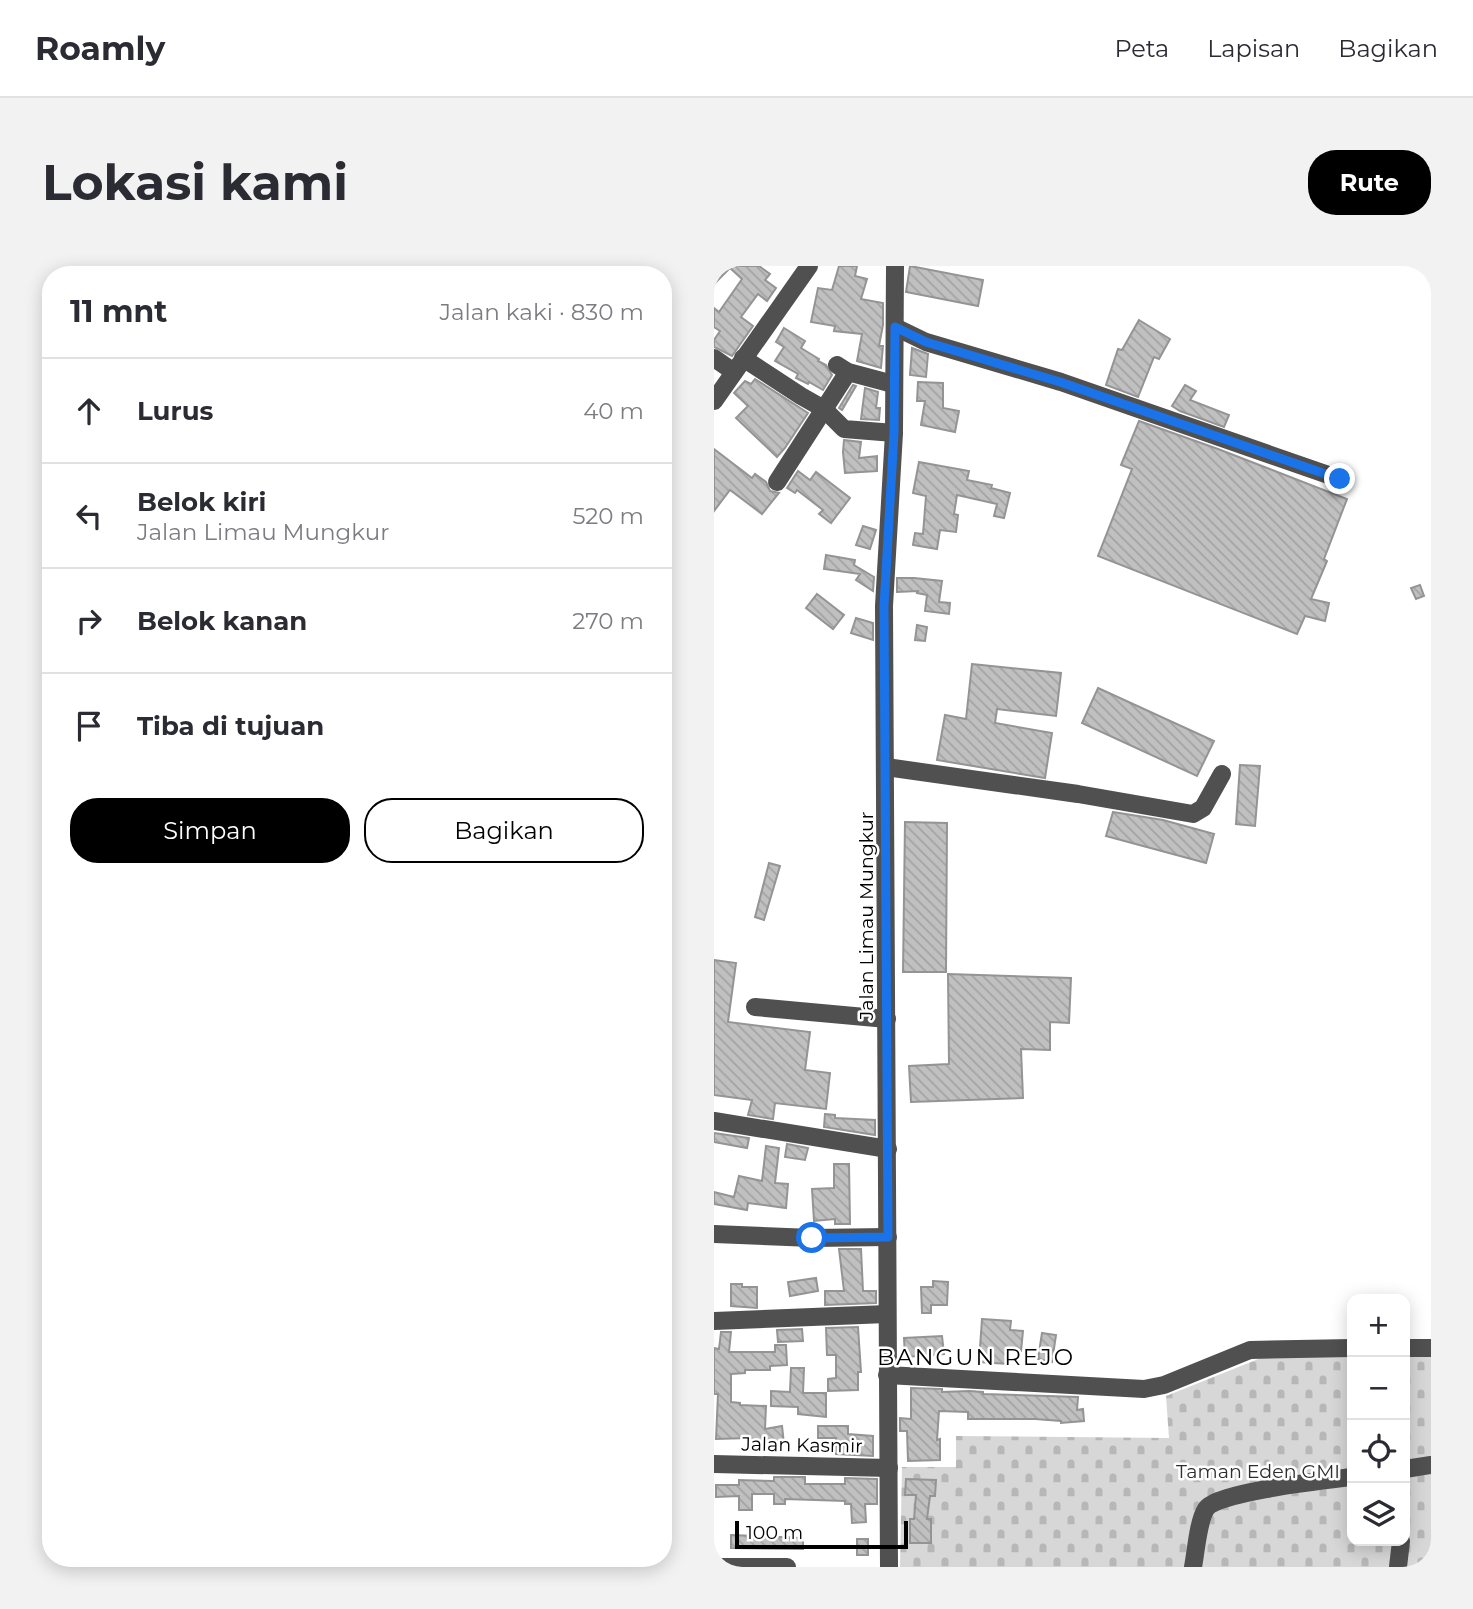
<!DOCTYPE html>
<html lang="id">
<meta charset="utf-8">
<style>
:root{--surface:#fff;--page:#f2f2f3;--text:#2b2b33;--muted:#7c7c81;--line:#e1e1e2;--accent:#000}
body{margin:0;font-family:Montserrat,sans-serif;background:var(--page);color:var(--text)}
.controls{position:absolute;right:21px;bottom:21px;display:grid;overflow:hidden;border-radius:14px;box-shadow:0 4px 18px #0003}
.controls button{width:63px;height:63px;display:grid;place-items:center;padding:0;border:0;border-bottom:2px solid var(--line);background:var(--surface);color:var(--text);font:35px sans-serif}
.scale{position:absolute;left:21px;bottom:18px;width:173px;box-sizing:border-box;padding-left:7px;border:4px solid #000;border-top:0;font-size:19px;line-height:24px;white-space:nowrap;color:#000;-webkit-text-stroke:5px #fff;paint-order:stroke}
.stop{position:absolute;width:21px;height:21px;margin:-16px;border:5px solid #1a73e8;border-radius:50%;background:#fff}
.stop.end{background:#1a73e8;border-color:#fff;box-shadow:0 2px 7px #0008}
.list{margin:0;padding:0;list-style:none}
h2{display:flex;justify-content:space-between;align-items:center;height:91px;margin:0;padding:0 28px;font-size:30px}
h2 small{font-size:23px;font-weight:400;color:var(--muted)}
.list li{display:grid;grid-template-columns:46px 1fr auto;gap:21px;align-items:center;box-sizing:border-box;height:105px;padding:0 28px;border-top:2px solid var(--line)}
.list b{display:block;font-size:26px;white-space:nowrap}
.list p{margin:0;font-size:23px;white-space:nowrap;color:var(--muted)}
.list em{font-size:23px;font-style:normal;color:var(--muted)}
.actions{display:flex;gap:14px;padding:21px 28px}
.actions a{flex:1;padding:16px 0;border:2px solid var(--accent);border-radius:28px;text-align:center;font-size:24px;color:var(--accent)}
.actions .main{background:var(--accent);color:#fff}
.icon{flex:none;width:38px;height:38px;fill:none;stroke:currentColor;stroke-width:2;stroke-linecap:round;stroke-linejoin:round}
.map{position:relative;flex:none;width:717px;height:1301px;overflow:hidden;border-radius:28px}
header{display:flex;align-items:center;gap:42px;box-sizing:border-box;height:98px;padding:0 35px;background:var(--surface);border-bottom:2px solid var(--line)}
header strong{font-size:33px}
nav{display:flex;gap:38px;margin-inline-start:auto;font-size:24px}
.intro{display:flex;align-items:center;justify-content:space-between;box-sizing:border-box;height:168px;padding:0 42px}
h1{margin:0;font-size:49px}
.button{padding:18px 32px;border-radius:28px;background:var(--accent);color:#fff;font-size:24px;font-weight:700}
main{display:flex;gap:42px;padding:0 42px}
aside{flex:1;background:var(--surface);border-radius:28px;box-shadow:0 4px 18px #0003}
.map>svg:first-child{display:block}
</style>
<header>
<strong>Roamly</strong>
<nav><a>Peta</a><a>Lapisan</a><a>Bagikan</a></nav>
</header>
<div class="intro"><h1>Lokasi kami</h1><a class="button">Rute</a></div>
<main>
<aside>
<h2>11 mnt<small>Jalan kaki · 830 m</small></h2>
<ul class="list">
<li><svg class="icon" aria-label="ahead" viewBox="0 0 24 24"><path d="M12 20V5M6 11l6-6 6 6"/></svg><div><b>Lurus</b></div><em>40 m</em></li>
<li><svg class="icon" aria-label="left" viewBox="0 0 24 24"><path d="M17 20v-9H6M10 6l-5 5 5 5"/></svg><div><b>Belok kiri</b><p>Jalan Limau Mungkur</p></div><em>520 m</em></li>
<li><svg class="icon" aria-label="right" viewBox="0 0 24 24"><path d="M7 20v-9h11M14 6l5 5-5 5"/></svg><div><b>Belok kanan</b></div><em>270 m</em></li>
<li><svg class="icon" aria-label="arrive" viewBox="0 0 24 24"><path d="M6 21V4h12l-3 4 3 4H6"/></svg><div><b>Tiba di tujuan</b></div></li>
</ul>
<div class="actions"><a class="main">Simpan</a><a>Bagikan</a></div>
</aside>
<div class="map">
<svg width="717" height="1301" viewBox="0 0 717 1301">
<defs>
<pattern id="cemetery-stones" width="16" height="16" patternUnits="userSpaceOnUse" patternTransform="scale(1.75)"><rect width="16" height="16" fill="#d7d7d7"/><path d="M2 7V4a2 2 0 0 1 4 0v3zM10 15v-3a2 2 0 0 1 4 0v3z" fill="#b7b7b7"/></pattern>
<pattern id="building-back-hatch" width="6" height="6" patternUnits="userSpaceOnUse" patternTransform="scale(1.75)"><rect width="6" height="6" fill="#c0c0c0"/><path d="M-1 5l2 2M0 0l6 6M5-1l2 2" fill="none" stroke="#a3a3a3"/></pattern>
</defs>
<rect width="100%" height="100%" fill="#fff"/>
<!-- cemetery -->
<polygon fill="url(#cemetery-stones)" points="559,1087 638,1089 638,1275 691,1275 691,1090 717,1090 717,1301 186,1301 188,1201 242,1201 242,1170 455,1172 452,1130"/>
<!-- building -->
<g fill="url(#building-back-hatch)" stroke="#949494" stroke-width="2">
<polygon points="0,0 45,0 56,8 51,14 62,22 53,35 44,28 27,51 39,60 18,90 0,81 0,74 6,65 0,61 0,42 5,46 28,13 16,2 0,18"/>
<polygon points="125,0 143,0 141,10 153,13 147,33 169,37 169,59 165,80 169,80 167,102 143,95 148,68 120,65 121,60 97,56 104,22 118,24"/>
<polygon points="196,0 269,14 264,40 192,26"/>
<polygon points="425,54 456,73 445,93 440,91 424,131 392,119 404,83 408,84"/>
<polygon points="70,62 91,75 87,82 105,93 104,95 112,99 118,109 109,124 95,116 94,118 82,112 84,108 61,95 70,81 62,76"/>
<polygon points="198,82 214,88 212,111 196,109"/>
<polygon points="41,113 94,147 71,182 63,191 22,152 34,140 20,127 31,115 37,118"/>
<polygon points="204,116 229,117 229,142 245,145 241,166 207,159 211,135 203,135"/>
<polygon points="139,119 142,120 128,144 125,142"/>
<polygon points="471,119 482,125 476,134 515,149 510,161 466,145 458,140"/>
<polygon points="151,122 164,126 162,142 166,142 165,154 147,153"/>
<polygon points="425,155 504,183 633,233 610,293 613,295 597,333 615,337 611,355 591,350 583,368 384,290 418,203 407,199"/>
<polygon points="130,174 147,176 145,192 163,190 163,205 131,207 129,186"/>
<polygon points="0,183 38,212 41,208 52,216 56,225 65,227 48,248 16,224 0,245"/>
<polygon points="205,196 255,205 253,214 278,219 277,222 296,227 290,252 280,250 283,238 243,229 240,248 244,249 242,266 226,264 223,283 199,279 201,267 209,268 212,230 199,227"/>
<polygon points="84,205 96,214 102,206 136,232 117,257 105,248 109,244 83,224 81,227 73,222"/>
<polygon points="149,260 162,264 156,283 142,279"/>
<polygon points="112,289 141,294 140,299 160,311 159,325 142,314 146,308 110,303"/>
<polygon points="183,312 200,312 228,315 225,336 236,337 235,348 211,345 213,329 203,327 204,325 183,326"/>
<polygon points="706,319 710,330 702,333 697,322"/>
<polygon points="103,328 130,349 119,363 92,342"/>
<polygon points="142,352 159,357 159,374 137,367"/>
<polygon points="203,359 213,361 211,375 201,374"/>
<polygon points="258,398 347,407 342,450 283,443 281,457 338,467 331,512 223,494 231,449 252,453"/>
<polygon points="384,422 500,475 483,510 368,457"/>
<polygon points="526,499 546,500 541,560 522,558"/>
<polygon points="399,546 449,554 500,568 492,597 392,570"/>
<polygon points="191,556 233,557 232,706 189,706"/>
<polygon points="55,597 66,600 50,654 41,651"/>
<polygon points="0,694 22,697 14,756 96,766 91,804 116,807 112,843 61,837 59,853 34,849 38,834 0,829"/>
<polygon points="234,708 357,712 355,757 336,756 336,784 307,783 309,832 197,836 195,800 235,798"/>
<polygon points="111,848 121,849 121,852 161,854 161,869 110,861"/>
<polygon points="0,867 35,872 33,882 0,876"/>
<polygon points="73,878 94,882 91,894 71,891"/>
<polygon points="52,880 65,882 61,917 74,918 72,942 34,937 33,944 0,938 0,926 20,931 25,910 48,915"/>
<polygon points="120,898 135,898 136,958 121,958 121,953 100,955 98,923 120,922"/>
<polygon points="125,983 147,983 149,1025 162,1025 162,1037 111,1039 111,1025 130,1025"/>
<polygon points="102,1012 104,1025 76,1030 74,1016"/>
<polygon points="219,1015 234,1016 233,1039 217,1039 217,1047 208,1047 207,1021 219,1021"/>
<polygon points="17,1018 28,1018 28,1021 43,1021 43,1042 17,1040"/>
<polygon points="268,1053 297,1055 296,1064 309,1065 307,1085 295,1084 294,1098 265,1096"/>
<polygon points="144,1061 147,1106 144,1106 144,1124 114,1125 114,1113 122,1112 122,1089 113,1089 112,1062"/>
<polygon points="88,1063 89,1075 64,1076 63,1064"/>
<polygon points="7,1066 17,1066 15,1086 61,1086 61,1079 72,1079 73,1099 56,1100 56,1104 31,1104 31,1107 17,1108 17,1136 26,1137 26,1139 52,1140 51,1163 68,1160 70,1178 58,1180 34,1177 35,1172 2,1173 4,1128 0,1128 0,1082 5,1083"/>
<polygon points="328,1067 342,1069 338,1096 324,1093"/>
<polygon points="228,1070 230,1088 191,1091 190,1072"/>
<polygon points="77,1102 90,1102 89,1127 112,1127 112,1151 84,1148 84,1141 57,1140 57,1125 76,1126"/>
<polygon points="197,1122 228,1123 228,1126 255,1125 269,1126 269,1128 364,1131 363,1144 369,1143 370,1155 347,1157 347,1155 321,1153 254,1153 254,1146 225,1145 223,1174 226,1173 226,1194 194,1195 193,1165 186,1165 186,1152 197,1153"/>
<polygon points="104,1160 134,1160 134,1168 159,1170 159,1190 122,1188 122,1172 104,1172"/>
<polygon points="60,1211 91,1211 91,1218 131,1218 131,1212 163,1213 163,1238 151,1238 152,1256 138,1257 137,1238 131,1238 131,1235 71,1233 71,1238 60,1238 60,1228 38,1228 38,1244 25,1244 25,1230 2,1231 2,1219 25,1219 25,1214 60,1215"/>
<polygon points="192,1213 222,1214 221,1230 216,1230 213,1253 217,1253 217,1277 196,1277 196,1253 200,1253 202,1229 191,1229"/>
<polygon points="17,1269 89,1272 89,1283 17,1282"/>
<rect x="143" y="1273" width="11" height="16"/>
</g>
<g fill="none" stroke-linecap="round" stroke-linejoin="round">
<!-- minor -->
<g stroke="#505050" stroke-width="18">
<polyline points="181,61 212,76 347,116 626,213"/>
<polyline points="0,92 20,106"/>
<polyline points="29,92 87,130 110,143 130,163 180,167"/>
<polyline points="123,99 134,106 179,118"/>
<polyline points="0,135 95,0"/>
<polyline points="63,216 134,106"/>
<polyline points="172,501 364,528 479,548 489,542 508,508"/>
<polyline points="41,741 173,753"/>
<polyline points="0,855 174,883"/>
<polyline points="0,968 98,972 174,971"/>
<polyline points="0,1055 173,1048"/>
<polyline points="691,1082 717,1082"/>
<polyline points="173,1109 430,1123 450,1119 536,1084 638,1082"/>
<polyline points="0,1198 175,1202"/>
<polyline points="691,1203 717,1199"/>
<polyline points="0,1301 73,1301"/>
<polyline points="175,1301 170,340 180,167 181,0"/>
<path d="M479,1301C482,1286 484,1255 492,1243C502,1226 614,1214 638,1211"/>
<polyline points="684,1301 687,1275"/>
</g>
</g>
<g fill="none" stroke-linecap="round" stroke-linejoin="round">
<!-- route -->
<polyline stroke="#1a73e8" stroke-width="9" points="98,972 174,971 170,340 180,167 181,61 212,76 346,116 626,213"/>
</g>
<g text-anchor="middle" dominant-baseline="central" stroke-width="5" stroke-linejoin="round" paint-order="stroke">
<!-- street labels -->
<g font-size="19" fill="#000" stroke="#fff">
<text transform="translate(152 650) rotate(-90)">Jalan Limau Mungkur</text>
<text transform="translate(88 1179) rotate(1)">Jalan Kasmir</text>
</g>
<!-- park labels -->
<g font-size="19" fill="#2e2e2e" stroke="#fff">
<text x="544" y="1205">Taman Eden GMI</text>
</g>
<!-- quarter labels -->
<g font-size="23" letter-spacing="2" fill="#000" stroke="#fff">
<text x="262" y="1091">BANGUN REJO</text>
</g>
</g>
</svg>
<div class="controls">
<button>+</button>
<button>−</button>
<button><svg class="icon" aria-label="locate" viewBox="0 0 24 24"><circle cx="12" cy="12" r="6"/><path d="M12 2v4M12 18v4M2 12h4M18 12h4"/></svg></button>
<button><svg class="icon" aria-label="layers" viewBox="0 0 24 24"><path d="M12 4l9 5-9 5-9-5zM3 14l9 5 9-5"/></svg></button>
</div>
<div class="scale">100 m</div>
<div class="stop" style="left:98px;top:972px"></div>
<div class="stop end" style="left:626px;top:213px"></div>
</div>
</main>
